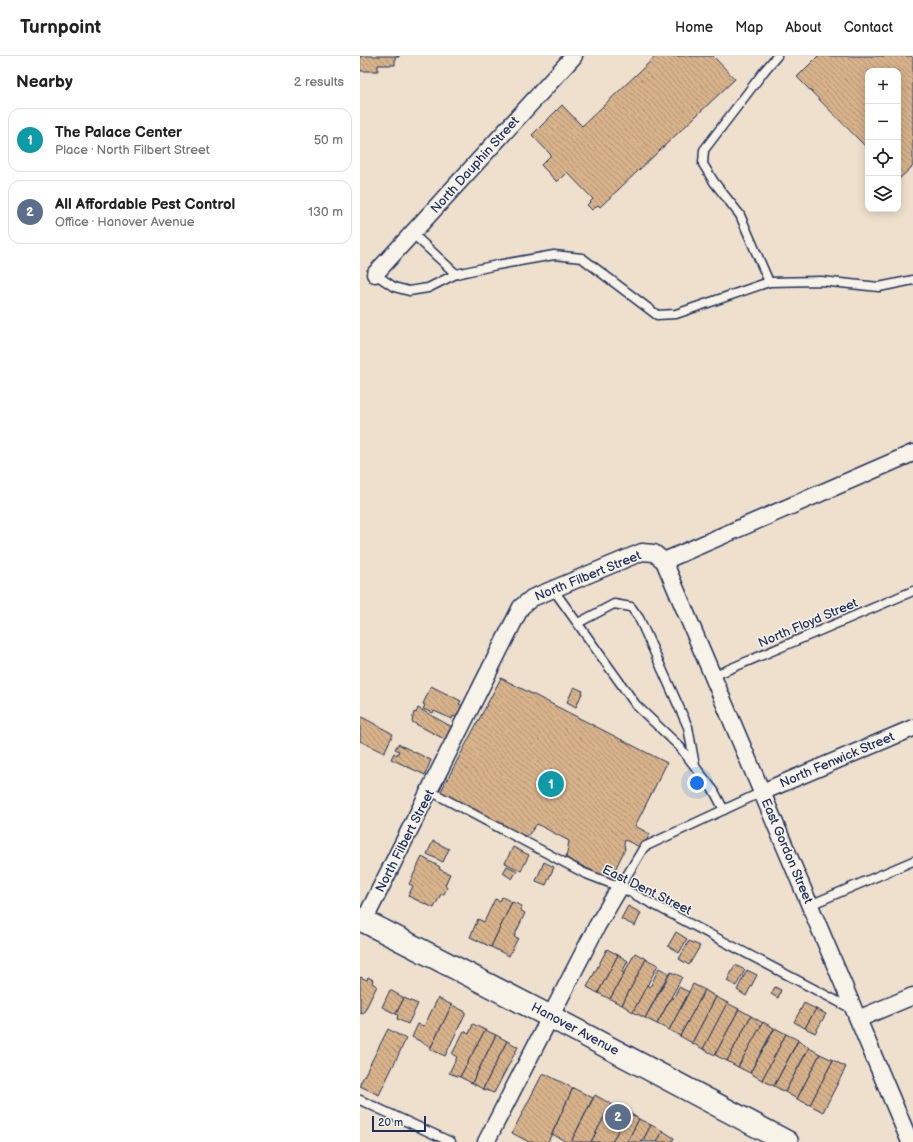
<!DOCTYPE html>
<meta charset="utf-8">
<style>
:root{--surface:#fff;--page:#f2f2f2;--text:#222;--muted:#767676;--line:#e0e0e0;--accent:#1b2f5e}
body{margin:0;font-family:"Balsamiq Sans",sans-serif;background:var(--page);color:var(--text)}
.controls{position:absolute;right:12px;top:12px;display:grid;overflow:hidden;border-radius:8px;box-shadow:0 2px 10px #0003}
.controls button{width:36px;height:36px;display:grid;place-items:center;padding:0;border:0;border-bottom:1px solid var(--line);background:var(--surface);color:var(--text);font:20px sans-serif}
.scale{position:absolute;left:12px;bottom:10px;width:54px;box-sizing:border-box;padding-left:4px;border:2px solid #1b2f5e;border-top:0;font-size:11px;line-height:14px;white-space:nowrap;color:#1b2f5e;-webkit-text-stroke:3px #f7f3e8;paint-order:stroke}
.you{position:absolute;left:337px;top:727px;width:14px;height:14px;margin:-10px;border:3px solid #fff;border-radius:50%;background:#1a73e8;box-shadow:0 0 0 6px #1a73e833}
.badge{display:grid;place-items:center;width:26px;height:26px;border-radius:50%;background:var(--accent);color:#fff;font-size:13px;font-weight:700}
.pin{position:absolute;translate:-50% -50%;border:2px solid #fff;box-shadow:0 1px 4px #0006}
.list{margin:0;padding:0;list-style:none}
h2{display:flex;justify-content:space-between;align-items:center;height:52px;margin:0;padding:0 16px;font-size:17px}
h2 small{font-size:13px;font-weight:400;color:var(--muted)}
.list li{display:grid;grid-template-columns:26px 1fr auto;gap:12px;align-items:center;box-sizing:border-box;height:64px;margin:0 8px 8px;padding:0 8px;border:1px solid var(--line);border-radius:12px}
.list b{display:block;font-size:15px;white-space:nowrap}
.list p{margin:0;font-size:13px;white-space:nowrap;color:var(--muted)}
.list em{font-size:13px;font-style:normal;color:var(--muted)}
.icon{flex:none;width:22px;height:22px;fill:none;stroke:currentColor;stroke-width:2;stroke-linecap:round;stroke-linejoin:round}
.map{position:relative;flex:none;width:553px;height:1086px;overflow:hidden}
header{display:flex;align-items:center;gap:24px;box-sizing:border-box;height:56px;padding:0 20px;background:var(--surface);border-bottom:1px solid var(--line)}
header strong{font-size:19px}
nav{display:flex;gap:22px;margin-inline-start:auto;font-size:14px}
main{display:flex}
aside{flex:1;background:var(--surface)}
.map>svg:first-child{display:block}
</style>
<header>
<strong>Turnpoint</strong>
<nav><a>Home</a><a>Map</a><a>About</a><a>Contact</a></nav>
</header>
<main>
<aside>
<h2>Nearby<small>2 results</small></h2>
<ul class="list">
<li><span class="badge" style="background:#0f9aa8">1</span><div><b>The Palace Center</b><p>Place · North Filbert Street</p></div><em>50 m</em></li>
<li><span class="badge" style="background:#5c6f8a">2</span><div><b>All Affordable Pest Control</b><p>Office · Hanover Avenue</p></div><em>130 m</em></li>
</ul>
</aside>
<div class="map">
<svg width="553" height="1086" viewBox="0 0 553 1086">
<defs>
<pattern id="building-back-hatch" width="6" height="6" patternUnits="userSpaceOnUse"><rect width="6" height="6" fill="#d8b38a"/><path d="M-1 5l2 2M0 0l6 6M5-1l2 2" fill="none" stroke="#ae9274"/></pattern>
</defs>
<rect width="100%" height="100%" fill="#eee0cc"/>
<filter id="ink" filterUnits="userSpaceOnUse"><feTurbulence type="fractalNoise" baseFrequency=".025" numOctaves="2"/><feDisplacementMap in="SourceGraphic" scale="8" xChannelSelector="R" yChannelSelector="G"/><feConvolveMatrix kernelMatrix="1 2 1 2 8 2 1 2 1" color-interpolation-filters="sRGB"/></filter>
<g filter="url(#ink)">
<!-- building -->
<g fill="url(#building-back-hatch)" stroke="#1b2f5e">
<polygon points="0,0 39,0 39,1 35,1 35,9 18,9 18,15 0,15"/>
<polygon points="296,0 353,0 375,23 240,151 238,149 232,154 227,149 233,143 207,116 197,126 181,109 191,99 172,79 202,49 222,70"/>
<polygon points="458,0 551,0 553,2 553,110 538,124 538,15 508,15 508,93 437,21"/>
<polygon points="141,622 307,707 275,770 290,778 282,792 265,784 264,788 265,793 250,824 206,802 209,785 177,768 166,782 80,737"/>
<polygon points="71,630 101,645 99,648 103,650 97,662 93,660 92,663 74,655 73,657 63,653 65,649 63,648"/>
<polygon points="214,631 223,635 216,651 207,646"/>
<polygon points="58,652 92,671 86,684 52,666 54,656 56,657"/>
<polygon points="0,660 33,678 24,697 0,685"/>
<polygon points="38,688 71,704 65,719 31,703 34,697 37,699 39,695 35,693"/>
<polygon points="73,785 89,793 83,806 67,798"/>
<polygon points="153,791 169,799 161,815 145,807"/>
<polygon points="62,801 80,811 79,813 90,818 85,829 87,832 84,838 81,838 74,852 48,840 53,830 49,828"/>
<polygon points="184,806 194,811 186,829 176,825"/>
<polygon points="147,810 157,815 152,823 143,817"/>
<polygon points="142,841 152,846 131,891 110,881 118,863 124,866 135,843 140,845"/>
<polygon points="152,846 162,850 160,854 165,857 154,881 158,882 149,900 131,891"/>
<polygon points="268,850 281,857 275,870 261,863"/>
<polygon points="316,876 327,883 319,897 308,890"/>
<polygon points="329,885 340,890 329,909 319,903"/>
<polygon points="247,893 258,899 238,937 227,931"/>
<polygon points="275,897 286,903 262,949 250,943"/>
<polygon points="258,899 268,905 262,916 264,917 250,943 238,937"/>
<polygon points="286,903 298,909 273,956 262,949"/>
<polygon points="375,909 385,914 376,930 367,925"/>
<polygon points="299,912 309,917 285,962 273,956 287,929 290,931"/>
<polygon points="387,914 397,919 386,940 377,934"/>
<polygon points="311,916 322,921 297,968 285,962"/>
<polygon points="0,921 7,924 8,921 13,924 12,927 17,930 3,958 0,957"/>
<polygon points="333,928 345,934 320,980 309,974"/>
<polygon points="319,931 329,936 309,974 297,968 311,942 313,943"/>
<polygon points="415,931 421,934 418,942 411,938"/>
<polygon points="30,934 44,942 36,958 22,951"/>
<polygon points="345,934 356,941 332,987 320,980"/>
<polygon points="356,941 368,947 343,993 332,987"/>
<polygon points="44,942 58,948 48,968 37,963 38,959 36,958"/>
<polygon points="78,942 92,949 71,991 52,981 58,968 64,970"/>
<polygon points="367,947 379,953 355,999 343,993"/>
<polygon points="444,947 456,953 445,972 434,966"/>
<polygon points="92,949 106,956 85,1000 70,993"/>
<polygon points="379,953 391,960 367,1005 355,999"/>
<polygon points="456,953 466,958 455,977 445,972"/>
<polygon points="391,960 403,967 378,1011 367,1005"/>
<polygon points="403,966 414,972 390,1017 378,1011"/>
<polygon points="113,968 125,974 100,1021 89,1017 97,1001 92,998 104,975 109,978"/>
<polygon points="415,972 426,978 402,1024 390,1017"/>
<polygon points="28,973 46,983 19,1039 0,1030 0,1028"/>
<polygon points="125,974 136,979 112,1027 100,1021"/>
<polygon points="426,978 438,984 414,1030 402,1024"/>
<polygon points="136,979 147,985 123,1033 112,1027"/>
<polygon points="147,985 158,991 134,1037 123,1033"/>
<polygon points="438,985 449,991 425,1036 414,1030"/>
<polygon points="449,992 460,998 437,1043 425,1036"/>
<polygon points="460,998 473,1004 450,1049 437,1043"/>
<polygon points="473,1004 486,1011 463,1056 450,1049"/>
<polygon points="183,1017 213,1032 188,1086 169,1086 152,1077"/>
<polygon points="213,1032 233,1042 211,1086 207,1086 192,1078"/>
<polygon points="235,1039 251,1048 231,1086 211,1086"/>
<polygon points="251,1048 268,1056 252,1086 231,1086"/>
<polygon points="268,1056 279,1063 267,1086 252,1086"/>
<polygon points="279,1063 291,1069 282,1086 267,1086"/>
<polygon points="291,1069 303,1075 297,1086 282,1086"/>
<polygon points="303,1075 314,1082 312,1086 297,1086"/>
</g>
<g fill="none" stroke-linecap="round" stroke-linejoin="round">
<defs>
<g id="service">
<polyline points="53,178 96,218"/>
<polyline points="15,218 34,231 49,235 68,232 96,218 137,209 194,199 222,202 297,259 316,258 409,226 461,225 519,231 553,224"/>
<polyline points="409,226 380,159 354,126 343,108 344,94 405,14 417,0"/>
<polyline points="193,533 276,649 319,690 354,735 364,754"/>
<polyline points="218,567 254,548 271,551 279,562 328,671 335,710"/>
<polyline points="353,620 553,535"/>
<polyline points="70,735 224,817 260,831 492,953"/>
<polyline points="260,831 284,791 402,736"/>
<polyline points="450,849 553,805"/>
<polyline points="0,1044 91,1086"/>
</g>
<g id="minor">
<polyline points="15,218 214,0"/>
<polyline points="304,505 553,397"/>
<polyline points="402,736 553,672"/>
<polyline points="4,865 161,551 172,542 282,496 294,497 304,505 550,1086"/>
<polyline points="498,963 553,940"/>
<polyline points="126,1086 237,870 260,831"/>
</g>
<polyline id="primary" points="0,863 191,961 427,1086"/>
</defs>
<!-- service casing -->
<use href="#service" stroke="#1b2f5e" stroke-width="11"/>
<!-- minor casing -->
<use href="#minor" stroke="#1b2f5e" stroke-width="19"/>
<!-- primary casing -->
<use href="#primary" stroke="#1b2f5e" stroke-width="25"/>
<!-- service -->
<use href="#service" stroke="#f7f3e8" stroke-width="8"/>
<!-- minor -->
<use href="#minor" stroke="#f7f3e8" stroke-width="16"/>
<!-- primary -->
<use href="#primary" stroke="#f7f3e8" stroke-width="22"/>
</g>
</g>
<g text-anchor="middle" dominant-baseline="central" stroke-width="3" stroke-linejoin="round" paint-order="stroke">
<!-- street labels -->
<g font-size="13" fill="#1b2f5e" stroke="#f7f3e8">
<text transform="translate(115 109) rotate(-48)">North Dauphin Street</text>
<text transform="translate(228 520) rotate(-22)">North Filbert Street</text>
<text transform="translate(448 567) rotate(-23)">North Floyd Street</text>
<text transform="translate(477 704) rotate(-23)">North Fenwick Street</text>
<text transform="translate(45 785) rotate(-63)">North Filbert Street</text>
<text transform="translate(427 795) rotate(67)">East Gordon Street</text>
<text transform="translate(287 834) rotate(26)">East Dent Street</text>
<text transform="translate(215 973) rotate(28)">Hanover Avenue</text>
</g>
</g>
</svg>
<div class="controls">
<button>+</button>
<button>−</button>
<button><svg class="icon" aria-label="locate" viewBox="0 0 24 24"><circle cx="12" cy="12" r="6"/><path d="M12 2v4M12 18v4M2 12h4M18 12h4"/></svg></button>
<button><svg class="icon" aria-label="layers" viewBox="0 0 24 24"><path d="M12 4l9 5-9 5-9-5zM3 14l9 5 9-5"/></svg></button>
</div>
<div class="scale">20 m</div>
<div class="you"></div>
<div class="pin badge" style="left:191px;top:728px;background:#0f9aa8">1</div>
<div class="pin badge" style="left:258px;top:1061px;background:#5c6f8a">2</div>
</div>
</main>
